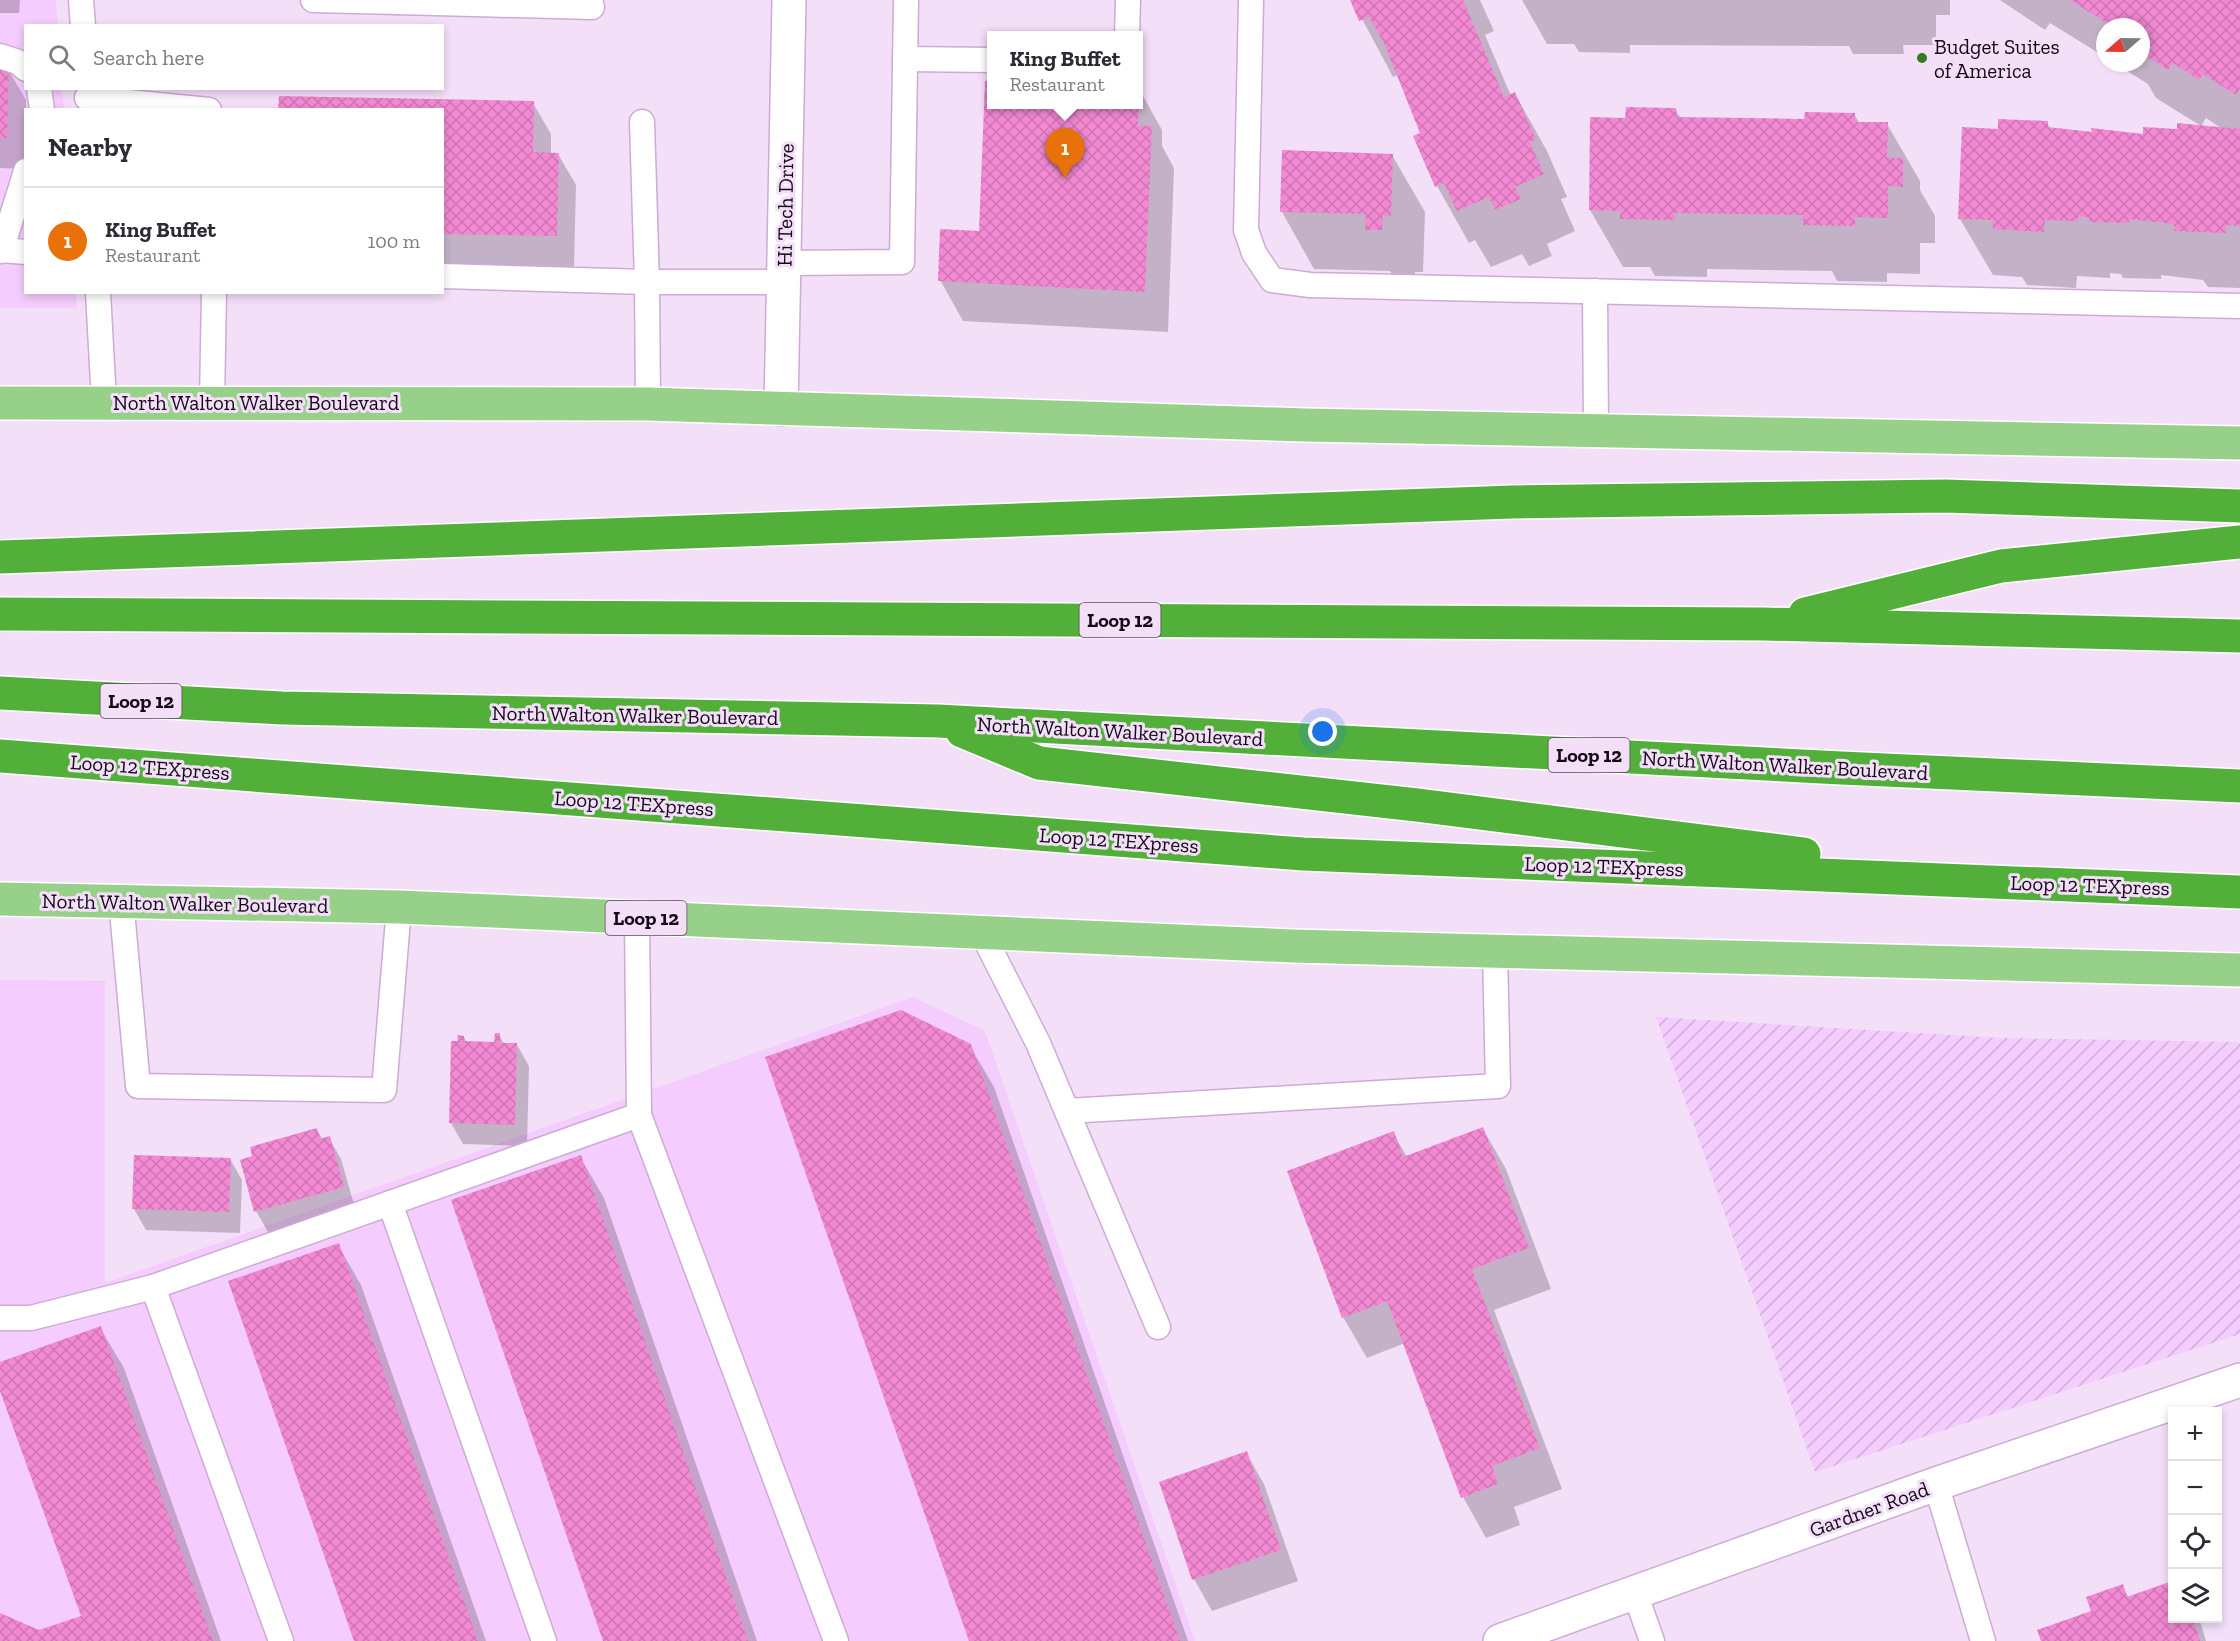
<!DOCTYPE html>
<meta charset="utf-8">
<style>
:root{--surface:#fff;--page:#f2f2f3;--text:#2b2b33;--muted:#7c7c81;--line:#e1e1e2;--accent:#ea580c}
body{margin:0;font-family:"Zilla Slab",serif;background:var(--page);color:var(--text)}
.controls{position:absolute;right:18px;bottom:18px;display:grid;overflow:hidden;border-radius:0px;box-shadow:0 3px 9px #0003}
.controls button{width:54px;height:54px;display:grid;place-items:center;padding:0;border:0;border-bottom:2px solid var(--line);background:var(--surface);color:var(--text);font:30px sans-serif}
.compass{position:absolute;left:2096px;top:18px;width:54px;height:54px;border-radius:50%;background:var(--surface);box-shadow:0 3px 9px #0003;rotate:250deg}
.you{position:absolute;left:1323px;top:732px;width:21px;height:21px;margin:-15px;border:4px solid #fff;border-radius:50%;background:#1a73e8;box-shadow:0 0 0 9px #1a73e833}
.badge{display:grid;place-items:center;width:39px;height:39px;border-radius:50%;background:var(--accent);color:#fff;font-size:20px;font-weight:700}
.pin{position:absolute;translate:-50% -50px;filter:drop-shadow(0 2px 3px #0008)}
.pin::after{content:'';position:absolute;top:32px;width:21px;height:18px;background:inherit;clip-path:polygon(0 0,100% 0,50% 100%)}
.popup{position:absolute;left:987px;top:31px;width:156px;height:78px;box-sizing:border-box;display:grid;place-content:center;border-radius:0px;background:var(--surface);filter:drop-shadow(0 2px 4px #0005);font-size:20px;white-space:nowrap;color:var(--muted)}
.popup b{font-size:22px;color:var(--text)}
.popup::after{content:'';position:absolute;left:50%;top:100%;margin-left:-12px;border:12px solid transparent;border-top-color:var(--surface)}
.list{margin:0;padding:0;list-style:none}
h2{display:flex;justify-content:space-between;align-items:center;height:78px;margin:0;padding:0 24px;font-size:26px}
h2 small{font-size:20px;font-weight:400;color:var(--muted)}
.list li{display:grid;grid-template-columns:39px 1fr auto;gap:18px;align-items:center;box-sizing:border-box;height:108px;padding:0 24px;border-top:2px solid var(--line)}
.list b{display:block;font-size:22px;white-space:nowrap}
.list p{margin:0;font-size:20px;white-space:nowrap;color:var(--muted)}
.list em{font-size:20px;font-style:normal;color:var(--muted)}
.icon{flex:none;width:33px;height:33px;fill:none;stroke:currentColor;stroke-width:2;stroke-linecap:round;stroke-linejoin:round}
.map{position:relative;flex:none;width:2240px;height:1641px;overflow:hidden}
.search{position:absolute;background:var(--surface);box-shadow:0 3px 9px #0003;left:24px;top:24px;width:420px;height:66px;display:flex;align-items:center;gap:15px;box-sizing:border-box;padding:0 21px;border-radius:0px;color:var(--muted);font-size:22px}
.panel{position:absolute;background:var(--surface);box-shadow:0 3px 9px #0003;left:24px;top:108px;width:420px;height:186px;border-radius:0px}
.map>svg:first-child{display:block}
</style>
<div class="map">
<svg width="2240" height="1641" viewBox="0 0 2240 1641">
<defs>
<pattern id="industrial-furrows" width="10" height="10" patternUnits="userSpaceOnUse" patternTransform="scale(1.5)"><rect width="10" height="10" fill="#f4ccfd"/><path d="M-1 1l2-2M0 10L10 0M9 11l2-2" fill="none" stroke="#d0aed8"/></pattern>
<pattern id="building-cross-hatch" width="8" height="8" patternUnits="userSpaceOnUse" patternTransform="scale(1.5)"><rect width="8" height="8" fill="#f389d2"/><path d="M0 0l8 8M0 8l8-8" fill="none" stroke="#cf75b4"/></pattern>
</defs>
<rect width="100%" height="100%" fill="#f4dff9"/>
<!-- built -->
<g fill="#f4ccfd">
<polygon points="0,0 56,0 58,25 26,26 26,88 62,89 64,109 26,110 26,292 76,293 77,308 0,308"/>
<polygon points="0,980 105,981 105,1283 913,997 985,1031 1195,1641 0,1641"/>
</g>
<!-- industrial -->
<polygon fill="url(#industrial-furrows)" points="1656,1017 2001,1038 2240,1042 2240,1334 1815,1472"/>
<!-- shadow -->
<g fill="#0003">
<polygon points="0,0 20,0 19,13 0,13"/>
<polygon points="1352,0 1480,0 1494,31 1485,35 1511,96 1515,94 1547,151 1567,197 1561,199 1575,231 1547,244 1552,256 1529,266 1522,254 1491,267 1475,240 1469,243 1437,186 1422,133 1398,75 1393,77"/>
<polygon points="1522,0 1950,0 1950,15 1936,15 1936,45 1903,45 1904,54 1853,54 1849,46 1630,45 1630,53 1579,52 1574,44 1547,44"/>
<polygon points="2000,0 2240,0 2240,288 2208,287 2203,280 2161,275 2161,279 2123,278 2121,274 2110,273 2110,278 2077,276 2076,288 2027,285 2022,277 1993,275 1960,219 1999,130 2047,123 2051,129 2144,136 2178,130 2221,128 2206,118 2201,126 2156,98 2148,84 2114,63 2141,63 2141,27 2105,27 2105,57 2050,23 2045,30"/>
<polygon points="0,69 8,69 26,100 25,169 0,168"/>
<polygon points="1139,89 1162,130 1162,146 1174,168 1168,332 963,321 940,280 980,232 992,104 1138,104"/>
<polygon points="533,103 551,134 551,154 558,154 576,185 574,267 442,264 442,110"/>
<polygon points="1675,110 1681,118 1806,121 1854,114 1860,124 1887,124 1920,181 1920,190 1935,216 1935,243 1920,243 1920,274 1887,273 1887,282 1837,281 1832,271 1707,269 1707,277 1655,276 1650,267 1623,267 1590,210 1627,119"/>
<polygon points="1392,155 1425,212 1423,272 1415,272 1414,287 1399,286 1390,271 1314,269 1282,212"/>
<polygon points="499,1035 504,1044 517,1045 529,1066 527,1146 463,1144 451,1123 459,1042 464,1037 467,1043 496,1043"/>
<polygon points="970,1046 994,1087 1188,1641 971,1641"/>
<polygon points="1483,1129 1506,1169 1551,1289 1494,1310 1562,1489 1514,1507 1520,1525 1486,1538 1463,1497 1405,1343 1367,1358 1343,1317 1393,1133 1407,1157"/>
<polygon points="317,1130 323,1140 329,1138 341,1159 355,1208 268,1232 256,1211"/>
<polygon points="580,1157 604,1198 757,1641 605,1641"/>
<polygon points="230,1159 242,1180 240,1233 146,1230 134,1209"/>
<polygon points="338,1245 361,1285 486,1641 355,1641"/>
<polygon points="100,1328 124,1368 221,1641 0,1641 0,1615 39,1632 83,1617 0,1386 0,1364"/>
<polygon points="1246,1453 1264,1484 1298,1581 1212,1611 1194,1579 1161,1483"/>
<polygon points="2172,1583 2172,1618 2199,1618 2206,1641 2042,1641 2093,1612 2122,1586 2129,1598"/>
</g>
<!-- building -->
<g fill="url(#building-cross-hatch)">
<polygon points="1350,0 1463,0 1504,97 1515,92 1536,140 1530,142 1544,174 1515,187 1521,199 1495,210 1489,197 1457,211 1444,183 1435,187 1413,136 1420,133 1384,43 1369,17 1359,21"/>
<polygon points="2070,0 2240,0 2240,88 2236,95 2203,74 2199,80 2173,63 2168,70 2141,53 2141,27 2113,27"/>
<polygon points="0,67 9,67 7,138 0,138"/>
<polygon points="985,81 992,82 992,104 1139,104 1138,126 1152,126 1145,292 938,281 940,229 979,231"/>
<polygon points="279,96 534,101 533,152 559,153 557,236 442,234 442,110 278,110"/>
<polygon points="1626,107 1676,108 1677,117 1804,119 1805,112 1855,113 1855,122 1888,122 1887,158 1903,158 1903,187 1888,186 1888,218 1855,217 1855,226 1803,225 1803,215 1675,213 1675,220 1620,219 1620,211 1589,210 1590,117 1625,118"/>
<polygon points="1998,119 2048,121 2048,127 2092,132 2091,128 2143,134 2143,127 2177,129 2177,123 2240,129 2240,226 2226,225 2226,233 2174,231 2174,224 2129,219 2129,223 2089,222 2089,217 2078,217 2078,221 2045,220 2044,232 1993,229 1993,220 1958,219 1962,127 1998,129"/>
<polygon points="1282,150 1393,154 1391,216 1383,216 1382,230 1365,230 1366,214 1280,212"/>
<polygon points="901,1010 971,1044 1180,1641 969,1641 765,1057"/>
<polygon points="495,1033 500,1033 500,1043 517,1043 515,1125 449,1123 451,1041 458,1041 457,1035 464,1036 464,1041 494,1042"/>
<polygon points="1483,1127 1529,1248 1472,1269 1540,1448 1492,1466 1498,1484 1461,1498 1387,1301 1342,1318 1287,1171 1394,1131 1403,1157"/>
<polygon points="317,1128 320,1139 330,1136 344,1187 254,1212 240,1160 252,1156 250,1147"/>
<polygon points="134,1155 231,1158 229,1212 132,1209"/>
<polygon points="581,1155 748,1641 603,1641 451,1200"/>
<polygon points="339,1243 478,1641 354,1641 228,1281"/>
<polygon points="101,1326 213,1641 0,1641 0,1613 39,1630 81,1616 0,1391 0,1362"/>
<polygon points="1247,1451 1281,1550 1192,1580 1159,1482"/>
<polygon points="2172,1581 2172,1618 2193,1618 2200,1641 2041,1641 2037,1630 2091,1611 2086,1597 2123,1584 2127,1597"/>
</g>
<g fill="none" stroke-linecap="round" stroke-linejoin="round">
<defs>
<g id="service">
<polyline points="81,0 83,26"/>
<polyline points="313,0 397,2 397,0"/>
<polyline points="1251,0 1246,230 1254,253 1272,280 1310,285 2240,306"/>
<polyline points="397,2 592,7 590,0"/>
<polyline points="1127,36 1128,0"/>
<polyline points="0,56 18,62 26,69"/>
<polyline points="905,59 992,60"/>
<polyline points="39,88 42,110"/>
<polyline points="87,98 209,110"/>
<polyline points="642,122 647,282 648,404"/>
<polyline points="0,250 26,252"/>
<polyline points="1,251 26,171"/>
<polyline points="784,263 902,262 906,0"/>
<polyline points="442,276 647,282 783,282"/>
<polyline points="1595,291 1596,431"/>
<polyline points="98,292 104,402"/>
<polyline points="212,402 214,292"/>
<polyline points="121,900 138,1086 384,1090 399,907"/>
<polyline points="982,933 1038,1043 1158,1327"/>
<polyline points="1067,1111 1498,1086 1495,951"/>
<polyline points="639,1115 836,1641"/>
<polyline points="390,1203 544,1641"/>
<polyline points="0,1318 31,1318 153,1287"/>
<polyline points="1936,1484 1983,1641"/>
<polyline points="1635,1593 1652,1641"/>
<polyline points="281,1641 153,1287 639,1115 637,918"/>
</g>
<g id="minor">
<polyline points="781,409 789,0"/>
<polyline points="1500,1641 1936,1484 2240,1380"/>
</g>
<g id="primary">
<polyline points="0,403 648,404 1305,425 2240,443"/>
<polyline points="0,899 399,907 1292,946 2240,970"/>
</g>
<g id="motorway">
<polyline points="0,557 1512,502 1945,496 2240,506"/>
<polyline points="0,614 1764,624 2240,636"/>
<polyline points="1805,614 2001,566 2240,542"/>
<polyline points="0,693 282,708 938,721 1841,768 2240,786"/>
<polyline points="962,731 1039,763 1417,805 1804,854"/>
<polyline points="0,756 1303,854 2240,892"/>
</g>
</defs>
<!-- service casing -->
<use href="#service" stroke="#cdabd5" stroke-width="27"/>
<!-- minor casing -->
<use href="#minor" stroke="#cdabd5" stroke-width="36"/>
<!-- primary casing -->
<use href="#primary" stroke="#fff" stroke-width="36"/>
<!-- motorway casing -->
<use href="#motorway" stroke="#fff" stroke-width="36"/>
<!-- service -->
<use href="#service" stroke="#fff" stroke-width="24"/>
<!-- minor -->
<use href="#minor" stroke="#fff" stroke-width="33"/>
<!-- primary -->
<use href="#primary" stroke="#97d089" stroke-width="33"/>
<!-- motorway -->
<use href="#motorway" stroke="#52b03a" stroke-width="33"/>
</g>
<!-- markers -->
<circle fill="#337b1f" stroke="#f4dff9" stroke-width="2" cx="1922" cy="58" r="6"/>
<g text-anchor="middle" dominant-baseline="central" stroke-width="6" stroke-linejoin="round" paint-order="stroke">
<!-- shield labels -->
<g fill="#f4dff9" stroke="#58495c" stroke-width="1.5">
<rect x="1079.5" y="603" width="81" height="34" rx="4.5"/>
<rect x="100.5" y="684" width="81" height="34" rx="4.5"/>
<rect x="1548.5" y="738" width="81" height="34" rx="4.5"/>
<rect x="605.5" y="901" width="81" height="34" rx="4.5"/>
</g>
<g font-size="20" font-weight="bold" fill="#150918">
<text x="1120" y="620">Loop 12</text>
<text x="141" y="701">Loop 12</text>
<text x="1589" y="755">Loop 12</text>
<text x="646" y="918">Loop 12</text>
</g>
<!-- poi labels -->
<g font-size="21" fill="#150918" stroke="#f4dff9" text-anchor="start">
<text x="1934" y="46">Budget Suites<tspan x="1934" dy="24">of America</tspan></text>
</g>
<!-- street labels -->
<g font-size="21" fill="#150918" stroke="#f4dff9">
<text transform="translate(785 205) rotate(-89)">Hi Tech Drive</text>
<text x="256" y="402">North Walton Walker Boulevard</text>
<text transform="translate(635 715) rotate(1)">North Walton Walker Boulevard</text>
<text transform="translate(1120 731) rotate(3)">North Walton Walker Boulevard</text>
<text transform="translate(1785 765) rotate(3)">North Walton Walker Boulevard</text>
<text transform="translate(150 767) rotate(4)">Loop 12 TEXpress</text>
<text transform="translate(634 803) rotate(4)">Loop 12 TEXpress</text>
<text transform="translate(1119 840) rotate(4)">Loop 12 TEXpress</text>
<text transform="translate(1604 866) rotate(2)">Loop 12 TEXpress</text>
<text transform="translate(2090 885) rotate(2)">Loop 12 TEXpress</text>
<text transform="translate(185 903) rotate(1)">North Walton Walker Boulevard</text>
<text transform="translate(1869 1509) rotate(-20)">Gardner Road</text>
</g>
</g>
</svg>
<div class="controls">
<button>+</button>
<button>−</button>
<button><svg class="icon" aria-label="locate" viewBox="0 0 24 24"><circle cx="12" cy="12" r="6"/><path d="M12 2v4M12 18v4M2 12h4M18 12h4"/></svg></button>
<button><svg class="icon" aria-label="layers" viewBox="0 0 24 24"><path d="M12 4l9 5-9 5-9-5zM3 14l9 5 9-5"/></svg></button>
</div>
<svg class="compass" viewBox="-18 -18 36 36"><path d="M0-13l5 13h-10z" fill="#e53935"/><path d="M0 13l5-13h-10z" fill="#7c7c81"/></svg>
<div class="you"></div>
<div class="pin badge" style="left:1065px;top:178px;background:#e8710a">1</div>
<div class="popup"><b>King Buffet</b>Restaurant</div>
<div class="search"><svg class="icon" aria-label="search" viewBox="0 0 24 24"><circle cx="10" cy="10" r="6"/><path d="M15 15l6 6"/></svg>Search here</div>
<section class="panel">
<h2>Nearby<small></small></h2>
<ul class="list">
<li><span class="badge" style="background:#e8710a">1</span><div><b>King Buffet</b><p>Restaurant</p></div><em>100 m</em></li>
</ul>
</section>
</div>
